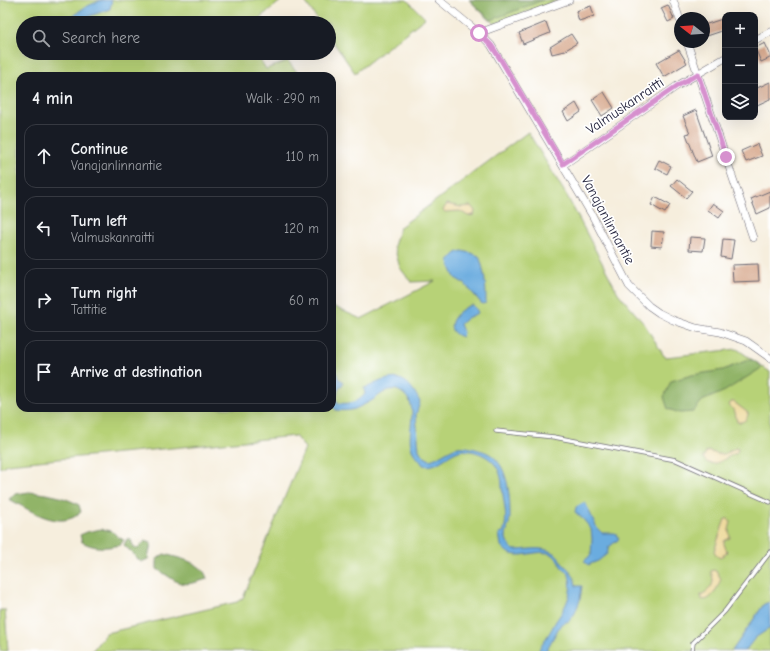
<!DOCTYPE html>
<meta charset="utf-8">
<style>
:root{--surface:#171b24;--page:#20242c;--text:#f1f3f6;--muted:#9ea1a6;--line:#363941}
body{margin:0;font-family:"Comic Neue",sans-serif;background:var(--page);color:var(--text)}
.controls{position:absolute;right:12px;top:12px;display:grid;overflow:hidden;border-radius:8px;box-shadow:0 4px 16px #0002}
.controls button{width:36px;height:36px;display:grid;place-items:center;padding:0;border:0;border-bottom:1px solid var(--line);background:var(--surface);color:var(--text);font:20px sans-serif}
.compass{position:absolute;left:674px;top:12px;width:36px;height:36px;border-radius:50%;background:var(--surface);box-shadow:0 4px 16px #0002;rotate:287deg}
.stop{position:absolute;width:12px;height:12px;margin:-9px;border:3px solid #d690ce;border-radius:50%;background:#fff}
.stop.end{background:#d690ce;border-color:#fff;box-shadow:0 1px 4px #0008}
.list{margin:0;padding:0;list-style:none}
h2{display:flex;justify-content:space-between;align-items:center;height:52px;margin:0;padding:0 16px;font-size:17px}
h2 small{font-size:13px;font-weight:400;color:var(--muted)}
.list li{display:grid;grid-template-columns:26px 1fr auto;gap:12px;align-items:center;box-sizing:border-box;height:64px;margin:0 8px 8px;padding:0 8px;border:1px solid var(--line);border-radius:12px}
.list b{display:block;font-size:15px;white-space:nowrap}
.list p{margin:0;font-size:13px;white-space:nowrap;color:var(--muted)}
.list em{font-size:13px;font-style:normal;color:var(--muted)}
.icon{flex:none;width:22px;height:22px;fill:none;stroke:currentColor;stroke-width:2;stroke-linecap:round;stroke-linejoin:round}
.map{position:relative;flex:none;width:770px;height:651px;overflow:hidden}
.search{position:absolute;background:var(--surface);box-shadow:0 4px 16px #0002;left:16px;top:16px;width:320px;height:44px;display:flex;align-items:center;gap:10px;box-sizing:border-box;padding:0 14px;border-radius:22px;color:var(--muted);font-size:15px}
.panel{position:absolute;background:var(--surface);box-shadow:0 4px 16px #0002;left:16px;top:72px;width:320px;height:340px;border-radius:12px}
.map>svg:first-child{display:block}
</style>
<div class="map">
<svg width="770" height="651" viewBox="0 0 770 651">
<rect width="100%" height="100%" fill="#fff"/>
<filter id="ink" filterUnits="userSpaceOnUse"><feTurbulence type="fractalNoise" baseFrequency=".025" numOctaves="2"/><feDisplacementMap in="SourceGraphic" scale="8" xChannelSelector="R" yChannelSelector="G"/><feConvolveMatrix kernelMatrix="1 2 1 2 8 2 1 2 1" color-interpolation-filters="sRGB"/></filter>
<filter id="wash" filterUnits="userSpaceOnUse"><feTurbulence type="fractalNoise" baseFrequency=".012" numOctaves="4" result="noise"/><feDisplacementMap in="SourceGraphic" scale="16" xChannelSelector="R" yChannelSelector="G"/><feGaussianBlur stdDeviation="0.9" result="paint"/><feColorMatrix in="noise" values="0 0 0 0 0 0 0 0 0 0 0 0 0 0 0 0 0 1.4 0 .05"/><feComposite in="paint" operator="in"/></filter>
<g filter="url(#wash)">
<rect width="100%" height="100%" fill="#f6eedd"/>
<!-- green -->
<g fill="#b7d277" stroke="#6c7a59">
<polygon points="0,0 282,0 253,23 23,23 23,53 256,53 266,69 288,61 300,76 20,76 20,408 332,408 332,306 361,319 435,281 411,282 400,268 394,246 400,227 528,132 567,196 618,293 645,325 664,356 666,357 737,349 770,372 770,602 764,604 732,651 92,651 106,633 237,602 243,598 305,448 295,436 7,464 0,468"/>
<polygon points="304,0 407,0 425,18 355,73 329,36 329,23 320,23"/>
<polygon points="469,0 559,0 494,24"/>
<polygon points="0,610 5,610 8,651 0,651"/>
<polygon points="770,628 770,651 745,651 754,638"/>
</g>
<!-- forest -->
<g fill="#91b468" stroke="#5a6b52">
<polygon points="469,0 543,0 491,20"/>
<polygon points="748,360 753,360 763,367 725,391 702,401 693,412 680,413 668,409 664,397 671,381 692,375 723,370"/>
<path d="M29,492C48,494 63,496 79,505L81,512C60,532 30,510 9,499L16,494Z"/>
<path d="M101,529L112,531L118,537L124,540L120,545C106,548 95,549 82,542L80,535L87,532Z"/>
<polygon points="127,539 131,540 134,548 138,548 145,541 151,543 148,559 141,562 124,545"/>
<path d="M164,554C178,558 204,562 207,579C179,588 181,584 157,569V559Z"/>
</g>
<!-- sand -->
<g fill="#eeda9e" stroke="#887e6c">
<polygon points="447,204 461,207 471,206 475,211 474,215 468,216 460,211 445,212 443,210"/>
<path d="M731,402H734L748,413C748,420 743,423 737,422L735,412L729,405Z"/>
<path d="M736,448L738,449L737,453C726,456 712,472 703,458L705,454L707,451L718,454H724Z"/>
<polygon points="725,519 729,519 731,522 729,530 730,538 724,541 724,544 727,552 720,558 717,556 714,551"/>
<path d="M714,570L717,572L721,579C718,586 711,604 701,599V595C706,592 713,588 713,580C713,577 711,574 711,571Z"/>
</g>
<!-- water -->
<g fill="#6bacdf" stroke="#46678d">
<path d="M102,0H112L110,9L87,17L78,23H68C76,10 89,5 102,0Z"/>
<path d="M462,251L471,253L479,256C485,272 486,286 486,303L482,304L465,284L455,278L451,269L449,262C452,256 456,252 462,251Z"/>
<path d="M472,305L476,308L478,313L467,318L460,324L463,332L462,337C439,330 458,308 472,305Z"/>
<path d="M332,355L338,378L344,382L338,390L336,398L338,403C349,404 358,403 365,394L364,388C370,387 375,383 381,381C403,373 411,384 420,402L416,415L419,450L423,456L430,460C440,457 448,449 458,447C465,446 472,448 479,450C509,456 510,494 510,519C509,525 506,531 506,537C506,542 511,547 514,550C529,550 544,545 557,555C560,557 559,560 562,563C570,571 574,572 576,586H582L580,600L575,613L569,621L561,624L546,651H539C540,644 545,641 548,635C551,631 553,626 556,621C566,607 575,590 568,572C558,568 560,558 551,554C538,549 524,558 511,554C507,553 504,549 501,546L499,533L503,532C509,519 503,501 502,487C502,467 490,455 471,451C467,451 463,449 459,451C446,455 437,469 423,465C420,460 414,455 412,450C405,430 422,406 401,392C392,386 384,392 377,397C371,402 361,406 355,409C349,411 342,411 336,410L332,406Z"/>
<polygon points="585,502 597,528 602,533 615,533 619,539 609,547 607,554 598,561 588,565 584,561 591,555 592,539 591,529 583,519 575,512 576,507"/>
<polygon points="770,602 770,628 755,638 745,651 732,651 764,604"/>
</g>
<g id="blocks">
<!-- building -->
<g fill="#d5a588">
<polygon points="668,5 674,19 668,22 661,8"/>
<polygon points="591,6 594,16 579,21 576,11"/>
<polygon points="725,18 725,30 704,37 704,25"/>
<polygon points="546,22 550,33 523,44 519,33"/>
<polygon points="571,34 577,43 564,51 552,54 550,47"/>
<polygon points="765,43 770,54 770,58 761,62 755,48"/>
<polygon points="679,50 687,63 664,77 656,63"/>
<polygon points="770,82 770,99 755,106 755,89"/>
<polygon points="604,92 614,108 602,116 592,100"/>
<polygon points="576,103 581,112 568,121 563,112"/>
<polygon points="696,110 712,156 697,162 686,134 690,133 683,116"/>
<polygon points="757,144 762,156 746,162 741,151"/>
<polygon points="659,160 671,166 667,174 655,168"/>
<polygon points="677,179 692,191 686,198 671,186"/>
<polygon points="770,191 770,208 757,214 751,199"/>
<polygon points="655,197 670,205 665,213 651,205"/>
<polygon points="713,203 724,211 719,218 708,210"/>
<polygon points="652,231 664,232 662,247 651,246"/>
<polygon points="690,237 705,238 703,251 689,250"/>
<polygon points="723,239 734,240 731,259 721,257"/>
<polygon points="758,264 759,281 733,282 732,265"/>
</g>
</g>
</g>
<g filter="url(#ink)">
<use href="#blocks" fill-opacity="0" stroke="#6c6974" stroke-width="1"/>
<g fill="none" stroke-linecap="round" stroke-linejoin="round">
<defs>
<g id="service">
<polyline points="496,431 554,437 676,460 770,502"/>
<polyline points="692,651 693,643 725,611 770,552"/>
</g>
<g id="minor">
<polyline points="439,0 479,33 491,45 592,215 629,286 649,306 659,313 673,320 696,328 720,332 746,341 770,358"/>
<polyline points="673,0 680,20"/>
<polyline points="479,33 569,0"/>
<polyline points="755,40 770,32"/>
<polyline points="687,42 753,238"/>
<polyline points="563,165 677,86 725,58"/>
</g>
</defs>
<!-- service casing -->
<use href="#service" stroke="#6c6974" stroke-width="5"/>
<!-- minor casing -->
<use href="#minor" stroke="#6c6974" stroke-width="8"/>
<!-- service -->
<use href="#service" stroke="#fff" stroke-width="3.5"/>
<!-- minor -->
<use href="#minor" stroke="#fff" stroke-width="7"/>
</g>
</g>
<g fill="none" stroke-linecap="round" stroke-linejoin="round" filter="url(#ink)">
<!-- route -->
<polyline stroke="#d690ce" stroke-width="5" points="479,33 491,45 501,60 563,164 677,86 698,74 726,157"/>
</g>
<g text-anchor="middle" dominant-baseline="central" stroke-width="3.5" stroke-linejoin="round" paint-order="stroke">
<!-- street labels -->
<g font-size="14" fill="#22223b" stroke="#fff">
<text transform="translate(625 106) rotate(-34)">Valmuskanraitti</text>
<text transform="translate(608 220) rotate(62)">Vanajanlinnantie</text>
</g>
</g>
</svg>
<div class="controls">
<button>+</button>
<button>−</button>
<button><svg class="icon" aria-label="layers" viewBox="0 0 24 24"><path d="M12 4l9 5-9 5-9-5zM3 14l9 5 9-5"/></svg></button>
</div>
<svg class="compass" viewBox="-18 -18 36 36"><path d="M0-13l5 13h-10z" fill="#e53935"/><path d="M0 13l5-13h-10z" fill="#9ea1a6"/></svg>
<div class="stop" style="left:479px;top:33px"></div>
<div class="stop end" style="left:726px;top:157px"></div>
<div class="search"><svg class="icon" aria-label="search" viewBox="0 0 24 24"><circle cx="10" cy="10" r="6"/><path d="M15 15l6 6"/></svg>Search here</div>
<section class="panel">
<h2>4 min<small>Walk · 290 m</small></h2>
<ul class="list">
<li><svg class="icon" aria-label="ahead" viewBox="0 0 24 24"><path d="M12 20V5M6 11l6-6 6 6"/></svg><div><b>Continue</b><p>Vanajanlinnantie</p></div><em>110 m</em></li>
<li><svg class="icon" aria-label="left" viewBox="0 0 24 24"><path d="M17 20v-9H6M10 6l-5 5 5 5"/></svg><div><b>Turn left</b><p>Valmuskanraitti</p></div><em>120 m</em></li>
<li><svg class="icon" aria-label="right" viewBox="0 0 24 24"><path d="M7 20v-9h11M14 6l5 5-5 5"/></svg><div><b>Turn right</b><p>Tattitie</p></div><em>60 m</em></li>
<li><svg class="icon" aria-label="arrive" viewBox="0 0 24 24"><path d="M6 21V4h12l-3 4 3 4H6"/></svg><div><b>Arrive at destination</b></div></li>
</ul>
</section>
</div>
